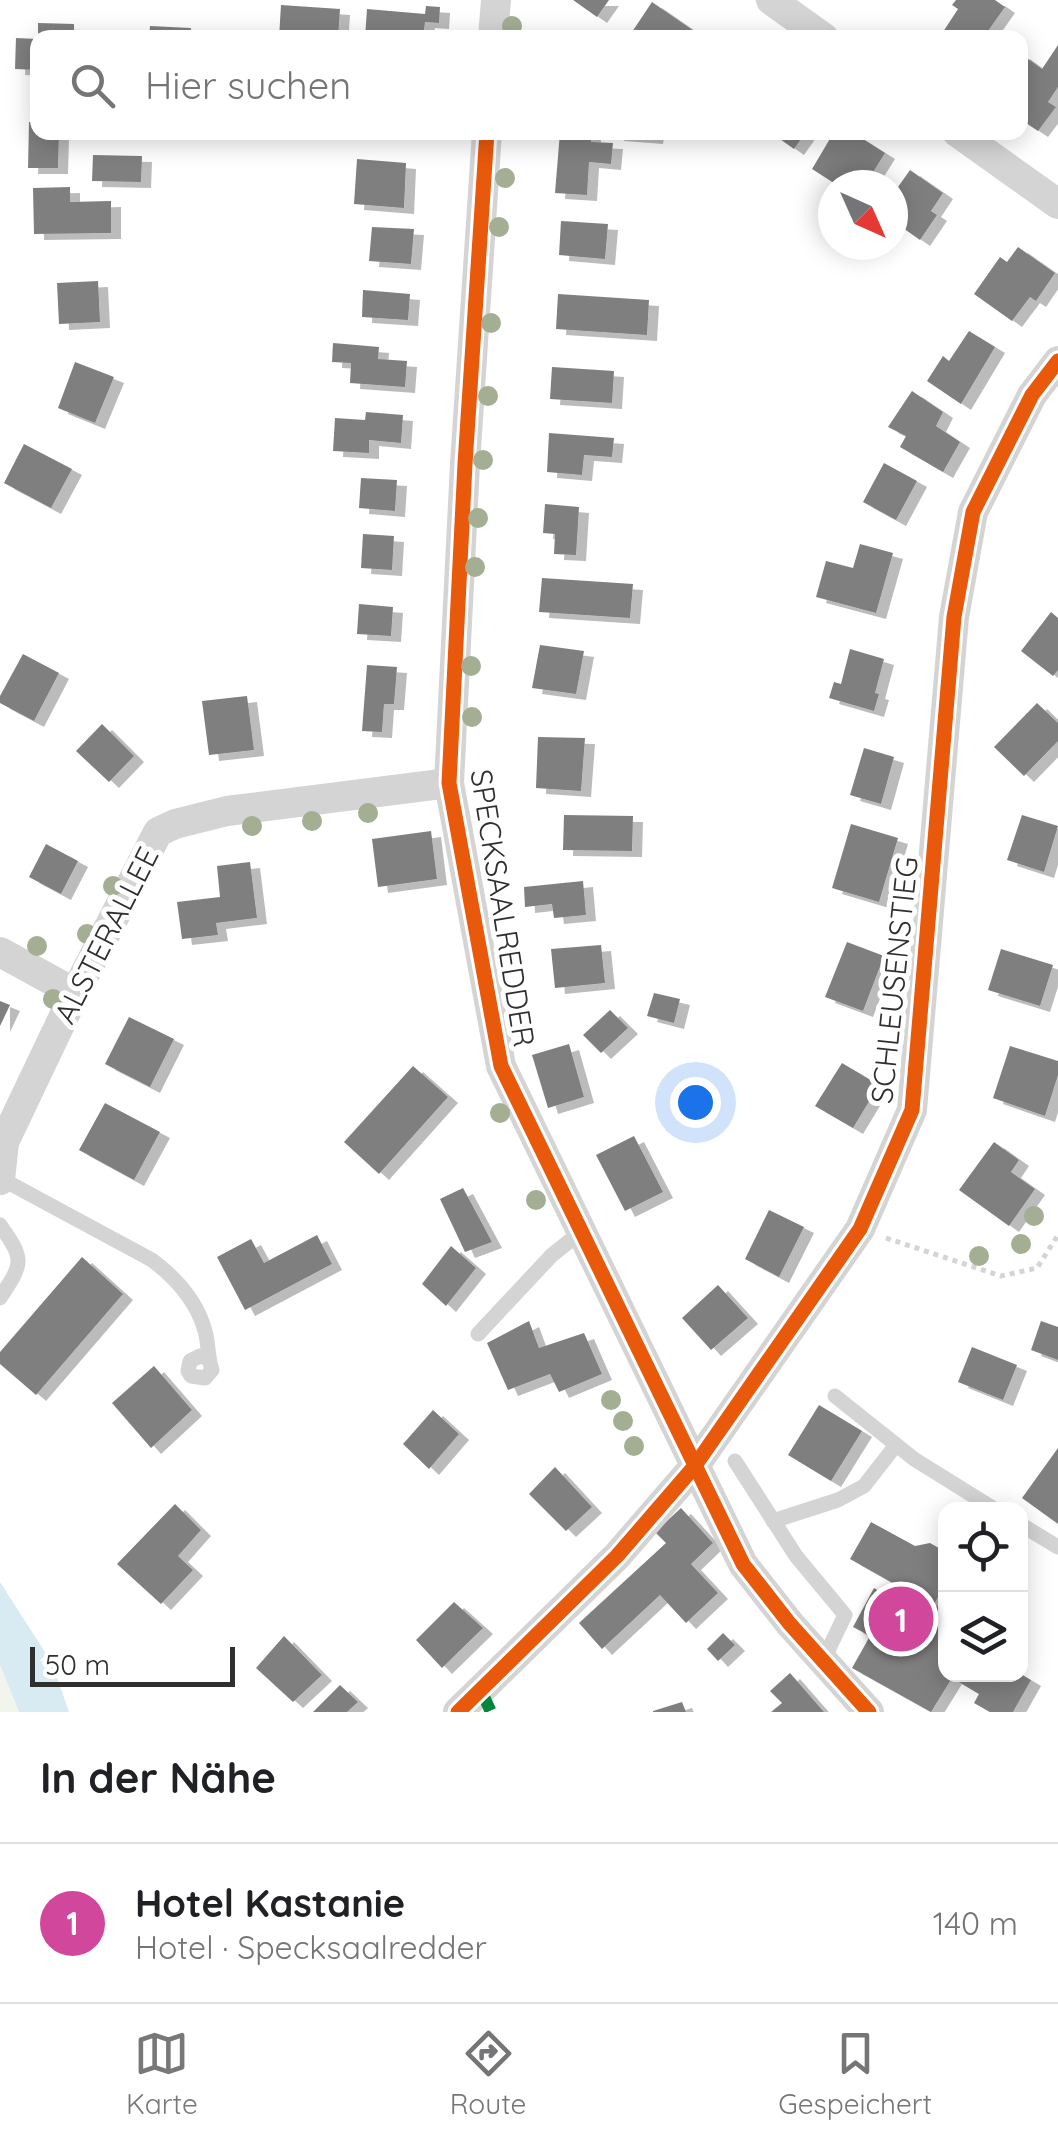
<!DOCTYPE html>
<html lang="de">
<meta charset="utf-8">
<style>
:root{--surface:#fff;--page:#f2f2f2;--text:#202124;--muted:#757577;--line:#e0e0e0;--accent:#787878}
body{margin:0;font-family:Quicksand,sans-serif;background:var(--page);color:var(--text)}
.controls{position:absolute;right:30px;bottom:30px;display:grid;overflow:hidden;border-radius:20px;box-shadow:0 5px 25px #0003}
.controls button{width:90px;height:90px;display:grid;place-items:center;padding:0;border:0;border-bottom:2px solid var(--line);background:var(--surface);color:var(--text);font:50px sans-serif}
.compass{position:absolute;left:818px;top:170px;width:90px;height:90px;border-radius:50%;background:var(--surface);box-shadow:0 5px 25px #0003;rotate:135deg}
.scale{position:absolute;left:30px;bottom:25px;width:205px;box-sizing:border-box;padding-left:10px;border:5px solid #2f2f2f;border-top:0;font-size:28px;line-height:35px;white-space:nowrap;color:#2f2f2f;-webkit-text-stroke:8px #fff;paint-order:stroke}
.you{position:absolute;left:695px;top:1102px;width:35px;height:35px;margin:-25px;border:8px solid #fff;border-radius:50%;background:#1a73e8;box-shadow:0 0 0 15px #1a73e833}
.badge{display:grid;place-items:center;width:65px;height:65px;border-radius:50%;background:var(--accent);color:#fff;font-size:32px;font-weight:700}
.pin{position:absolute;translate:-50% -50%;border:5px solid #fff;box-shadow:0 2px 10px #0006}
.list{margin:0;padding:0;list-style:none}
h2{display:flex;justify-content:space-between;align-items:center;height:130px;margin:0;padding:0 40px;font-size:42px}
h2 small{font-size:32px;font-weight:400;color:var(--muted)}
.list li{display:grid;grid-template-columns:65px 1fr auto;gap:30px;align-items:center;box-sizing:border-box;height:160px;padding:0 40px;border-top:2px solid var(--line)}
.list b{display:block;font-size:38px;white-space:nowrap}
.list p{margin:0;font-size:32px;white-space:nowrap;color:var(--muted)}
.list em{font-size:32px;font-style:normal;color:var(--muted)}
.icon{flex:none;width:55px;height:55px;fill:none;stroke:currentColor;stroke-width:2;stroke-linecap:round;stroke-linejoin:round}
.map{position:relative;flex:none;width:1058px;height:1712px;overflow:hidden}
.search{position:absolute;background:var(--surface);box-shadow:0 5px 25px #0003;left:30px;right:30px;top:30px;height:110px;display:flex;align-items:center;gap:25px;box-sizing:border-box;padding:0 35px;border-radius:20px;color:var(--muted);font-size:38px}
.sheet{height:290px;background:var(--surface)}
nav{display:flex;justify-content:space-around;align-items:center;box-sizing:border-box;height:140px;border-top:2px solid var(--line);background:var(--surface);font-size:28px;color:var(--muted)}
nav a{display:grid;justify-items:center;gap:5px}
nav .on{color:var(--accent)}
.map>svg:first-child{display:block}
</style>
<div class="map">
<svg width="1058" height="1712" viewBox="0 0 1058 1712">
<defs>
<filter id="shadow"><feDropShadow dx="10" dy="6" stdDeviation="0" flood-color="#0004"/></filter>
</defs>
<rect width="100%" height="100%" fill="#fff"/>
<!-- green -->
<polygon fill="#f1f5ec" points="0,1665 19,1712 0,1712"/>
<!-- water -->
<polygon fill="#d8ebf2" points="0,1582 52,1663 69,1712 19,1712 0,1665"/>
<!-- building -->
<g fill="#7f7f7f" filter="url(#shadow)">
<polygon points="573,0 609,0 597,17"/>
<polygon points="956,0 995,0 1005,7 983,38 939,38 958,9 952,5"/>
<polygon points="652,2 694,31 690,38 628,38"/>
<polygon points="281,5 340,9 338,38 279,38"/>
<polygon points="426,6 440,7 439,23 425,22 423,38 365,38 367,9 425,14"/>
<polygon points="38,23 74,24 74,38 38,38"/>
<polygon points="150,26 191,28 190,38 149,38"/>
<polygon points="16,38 38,39 38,70 15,69"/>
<polygon points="1058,45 1058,87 1048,102 1056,107 1038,131 1020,119 1020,109 1027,101 1020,96 1020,53 1042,69"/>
<polygon points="29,122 38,122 38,132 59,132 58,168 28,168"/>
<polygon points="560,132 591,132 591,142 613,143 611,164 589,162 587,195 555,193"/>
<polygon points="614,132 654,132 653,138 614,135"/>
<polygon points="770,132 806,132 794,149"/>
<polygon points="834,132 852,132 885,153 865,185 837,185 812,169"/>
<polygon points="93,155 142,156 141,182 92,181"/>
<polygon points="357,159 406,163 404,208 354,204"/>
<polygon points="910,170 943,193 931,211 937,215 920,240 893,221 893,194"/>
<polygon points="70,187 70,202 111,201 111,233 34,234 33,188"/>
<polygon points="561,221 608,224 605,259 559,255"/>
<polygon points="372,227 414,229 411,264 369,261"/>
<polygon points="1018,247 1055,273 1036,301 1030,297 1012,321 974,294 1000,257 1007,262"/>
<polygon points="98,281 100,322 59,324 57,283"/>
<polygon points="363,290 410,294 408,320 362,317"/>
<polygon points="558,294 649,300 647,335 556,329"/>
<polygon points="969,331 995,347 961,404 927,381 943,356 949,361"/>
<polygon points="333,343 379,347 378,359 407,361 405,387 350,383 351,363 332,362"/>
<polygon points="75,362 114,377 95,423 58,408"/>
<polygon points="552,367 614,371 612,403 550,399"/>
<polygon points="912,391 943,412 936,426 960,442 943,472 900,447 906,436 888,427"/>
<polygon points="366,412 403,415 401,443 369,440 369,453 333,451 335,418 365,420"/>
<polygon points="549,433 614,438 612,457 584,455 582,475 547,472"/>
<polygon points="24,444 72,469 51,508 4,483"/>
<polygon points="884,463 917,481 896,520 863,502"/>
<polygon points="361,478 397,480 395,511 359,508"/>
<polygon points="545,504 579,507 576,555 554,554 555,534 543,533"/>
<polygon points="363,534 394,536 392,570 361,568"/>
<polygon points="860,544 893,553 876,613 816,597 826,561 853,568"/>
<polygon points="542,578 633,584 630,618 539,612"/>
<polygon points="359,604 393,607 391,636 357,634"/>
<polygon points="1051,612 1058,618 1058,670 1053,676 1021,651"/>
<polygon points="540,645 584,651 576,694 532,688"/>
<polygon points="850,649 884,659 875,693 879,694 874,711 829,698 834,682 841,684"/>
<polygon points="23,654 59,673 34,721 0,703 0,696"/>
<polygon points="367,665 397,667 394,704 384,704 382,732 362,731"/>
<polygon points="247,696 254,750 209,755 202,701"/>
<polygon points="1037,703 1058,723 1058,741 1024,776 994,747"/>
<polygon points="102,724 134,756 109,782 76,751"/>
<polygon points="538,737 585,738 581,791 536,788"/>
<polygon points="864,748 894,757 881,804 850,795"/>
<polygon points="564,815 633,816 632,851 563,850"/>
<polygon points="1022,815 1058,826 1044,872 1007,860"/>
<polygon points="851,824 898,838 879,902 832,888"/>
<polygon points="431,831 437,879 378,887 372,839"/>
<polygon points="46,844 78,861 61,894 29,877"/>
<polygon points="250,862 257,918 216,923 218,935 182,939 177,902 220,897 217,866"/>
<polygon points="583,881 586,915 554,918 552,904 525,907 524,887"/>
<polygon points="847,942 884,956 863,1011 825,997"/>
<polygon points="601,945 605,983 555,988 551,949"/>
<polygon points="1001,949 1053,965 1040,1006 988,990"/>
<polygon points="654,993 680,999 674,1023 647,1016"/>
<polygon points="0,1001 10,1005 0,1026"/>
<polygon points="610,1010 628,1028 601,1053 583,1035"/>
<polygon points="129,1017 174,1039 150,1087 105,1064"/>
<polygon points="569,1044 584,1097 548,1108 532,1055"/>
<polygon points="1010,1046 1058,1061 1058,1075 1045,1116 993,1098"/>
<polygon points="842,1063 879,1085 853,1128 815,1106"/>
<polygon points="413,1066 448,1097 379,1174 344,1142"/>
<polygon points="105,1103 160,1132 134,1180 79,1150"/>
<polygon points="634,1136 663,1192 625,1211 596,1155"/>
<polygon points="994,1142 1019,1160 1011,1172 1035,1189 1009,1226 959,1190"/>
<polygon points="463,1188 492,1242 465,1252 440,1199"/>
<polygon points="769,1210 804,1227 779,1277 745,1259"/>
<polygon points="317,1235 332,1264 245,1310 217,1257 251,1239 264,1263"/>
<polygon points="451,1246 476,1268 446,1306 422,1284"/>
<polygon points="82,1257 123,1294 36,1395 0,1364 0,1352"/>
<polygon points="718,1285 748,1318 711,1350 682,1318"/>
<polygon points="529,1321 539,1348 584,1333 602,1374 559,1392 550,1374 508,1390 487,1343"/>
<polygon points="1041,1321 1058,1327 1058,1360 1031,1350"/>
<polygon points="972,1347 1017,1365 1003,1400 958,1382"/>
<polygon points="154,1366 192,1410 151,1448 112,1403"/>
<polygon points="819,1405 862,1431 831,1481 788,1455"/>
<polygon points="433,1410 459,1434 429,1469 403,1444"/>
<polygon points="1058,1448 1058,1524 1022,1498"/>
<polygon points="555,1467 592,1507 566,1531 529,1494"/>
<polygon points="175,1504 201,1530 178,1556 193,1570 161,1604 117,1564"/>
<polygon points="681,1508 713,1543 691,1564 718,1593 686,1623 660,1595 602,1649 579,1623 666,1543 655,1532"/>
<polygon points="871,1522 915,1546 930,1543 946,1552 946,1584 934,1604 946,1611 946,1674 1021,1674 1031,1680 1013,1712 990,1712 974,1703 979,1694 952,1678 931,1712 852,1668 870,1636 853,1627 874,1588 891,1598 898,1586 850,1559"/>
<polygon points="454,1602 483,1628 442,1668 416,1640"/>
<polygon points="723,1633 735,1645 718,1661 707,1649"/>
<polygon points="284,1636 322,1675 293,1702 256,1668"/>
<polygon points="790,1673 824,1712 771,1712 782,1703 770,1691"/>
<polygon points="340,1685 358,1702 347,1712 313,1712"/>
<polygon points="682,1702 686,1712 653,1712 653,1711"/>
</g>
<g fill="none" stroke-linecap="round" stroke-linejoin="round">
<!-- path -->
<polyline stroke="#d4d4d4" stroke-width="5" stroke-dasharray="5 5" stroke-linecap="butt" points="886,1238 1001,1276 1037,1268 1058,1235"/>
<!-- service -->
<g stroke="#d4d4d4" stroke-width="15">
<path d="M0,1178L152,1260C176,1278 197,1301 205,1331C209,1345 207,1355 212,1370L205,1378L191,1376L188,1371L190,1361L200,1356L206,1358"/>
<path d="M0,1225C25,1260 23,1263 0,1298"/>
<polyline points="478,1334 552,1255 581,1232"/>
<polyline points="835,1396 914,1459 996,1510"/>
<polyline points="735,1461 796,1556 845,1615 823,1661"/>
<polyline points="773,1521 838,1500 864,1486 896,1445"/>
<polyline points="1020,1524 1058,1547"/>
</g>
<!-- minor -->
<g stroke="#d4d4d4" stroke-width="30">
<polyline points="771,0 824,38"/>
<polyline points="493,38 496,0"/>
<polyline points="487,132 465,464 449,783 501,1066 743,1564 790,1624 869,1712"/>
<polyline points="957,132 1058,204"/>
<polyline points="0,952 75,993"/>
<polyline points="0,1180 4,1142 75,993 158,832 175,824 227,811 449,783"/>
<polyline points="458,1712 617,1556 694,1467 860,1229 912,1110 954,617 973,512 1032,395 1058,361"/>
</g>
<!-- quiet -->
<polyline stroke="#00873e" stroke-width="12" stroke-dasharray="25 12" stroke-linecap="butt" points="480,1688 491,1712"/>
<defs>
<g id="cycleway">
<polyline points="487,132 465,464 449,783 501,1066 743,1564 790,1624 869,1712"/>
<polyline points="458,1712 617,1556 694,1467 860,1229 912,1110 954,617 973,512 1032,395 1058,361"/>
</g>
</defs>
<!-- cycleway casing -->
<use href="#cycleway" stroke="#fff" stroke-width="21"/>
<!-- cycleway -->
<use href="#cycleway" stroke="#e8590c" stroke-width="15"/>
</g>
<!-- trees -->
<g fill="#a3ae93">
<circle cx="512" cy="26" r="10"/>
<circle cx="505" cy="178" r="10"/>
<circle cx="499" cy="227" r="10"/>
<circle cx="491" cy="323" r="10"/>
<circle cx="488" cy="396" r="10"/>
<circle cx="483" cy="460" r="10"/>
<circle cx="478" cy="518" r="10"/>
<circle cx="475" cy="567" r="10"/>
<circle cx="471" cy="666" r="10"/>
<circle cx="472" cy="717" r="10"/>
<circle cx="368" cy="813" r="10"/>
<circle cx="312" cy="821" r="10"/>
<circle cx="252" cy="826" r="10"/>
<circle cx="113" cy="886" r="10"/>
<circle cx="87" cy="934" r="10"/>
<circle cx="37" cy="946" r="10"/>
<circle cx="53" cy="999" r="10"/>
<circle cx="500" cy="1113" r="10"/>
<circle cx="536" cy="1200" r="10"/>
<circle cx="1034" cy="1216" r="10"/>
<circle cx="1021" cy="1244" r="10"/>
<circle cx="979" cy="1256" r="10"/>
<circle cx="611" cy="1400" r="10"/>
<circle cx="623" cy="1421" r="10"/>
<circle cx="634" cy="1446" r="10"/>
</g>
<g text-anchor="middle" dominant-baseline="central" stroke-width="10" stroke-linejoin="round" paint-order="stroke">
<!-- street labels -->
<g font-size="30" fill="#2f2f2f" stroke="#fff">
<text transform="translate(503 908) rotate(81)">SPECKSAALREDDER</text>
<text transform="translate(106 935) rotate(-63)">ALSTERALLEE</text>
<text transform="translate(894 980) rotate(-84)">SCHLEUSENSTIEG</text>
</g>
</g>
</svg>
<div class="controls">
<button><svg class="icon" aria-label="locate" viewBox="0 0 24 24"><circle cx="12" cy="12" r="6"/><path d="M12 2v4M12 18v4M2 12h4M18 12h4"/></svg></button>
<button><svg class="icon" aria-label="layers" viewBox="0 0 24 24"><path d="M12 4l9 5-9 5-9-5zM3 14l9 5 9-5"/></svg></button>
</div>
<svg class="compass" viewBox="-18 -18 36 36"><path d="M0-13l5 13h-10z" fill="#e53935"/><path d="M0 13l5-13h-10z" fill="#757577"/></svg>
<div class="scale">50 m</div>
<div class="you"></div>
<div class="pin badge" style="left:901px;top:1619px;background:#d1479c">1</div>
<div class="search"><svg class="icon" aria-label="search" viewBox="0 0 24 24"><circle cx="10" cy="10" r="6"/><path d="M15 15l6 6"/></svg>Hier suchen</div>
</div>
<section class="sheet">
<h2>In der Nähe<small></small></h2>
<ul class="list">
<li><span class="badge" style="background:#d1479c">1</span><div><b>Hotel Kastanie</b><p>Hotel · Specksaalredder</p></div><em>140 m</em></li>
</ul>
</section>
<nav>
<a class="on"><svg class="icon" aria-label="map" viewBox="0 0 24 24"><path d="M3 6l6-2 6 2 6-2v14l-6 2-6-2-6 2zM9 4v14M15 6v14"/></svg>Karte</a>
<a><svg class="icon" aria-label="directions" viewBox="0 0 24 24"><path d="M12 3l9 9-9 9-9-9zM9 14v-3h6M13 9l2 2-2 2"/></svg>Route</a>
<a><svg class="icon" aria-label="saved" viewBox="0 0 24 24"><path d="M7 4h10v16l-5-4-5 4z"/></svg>Gespeichert</a>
</nav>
